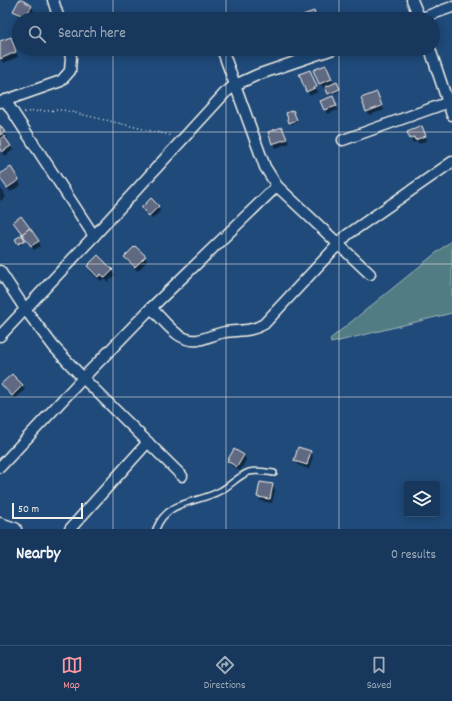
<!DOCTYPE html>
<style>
:root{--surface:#17385c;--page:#244365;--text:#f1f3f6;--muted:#9eacbb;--line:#365272;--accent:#ff9aa2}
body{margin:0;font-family:Dekko,sans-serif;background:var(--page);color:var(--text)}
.controls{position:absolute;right:12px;bottom:12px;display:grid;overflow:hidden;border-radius:4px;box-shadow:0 2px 10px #0003}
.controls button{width:36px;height:36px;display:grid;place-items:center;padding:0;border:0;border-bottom:1px solid var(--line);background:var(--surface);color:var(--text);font:20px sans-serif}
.scale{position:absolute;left:12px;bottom:10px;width:71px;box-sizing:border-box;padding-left:4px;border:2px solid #f4f1e8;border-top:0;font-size:11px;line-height:14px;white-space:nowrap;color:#f4f1e8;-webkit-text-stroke:3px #1f4a7a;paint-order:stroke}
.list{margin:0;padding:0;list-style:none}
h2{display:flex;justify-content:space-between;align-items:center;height:52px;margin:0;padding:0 16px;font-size:17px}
h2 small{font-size:13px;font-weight:400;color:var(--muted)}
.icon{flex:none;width:22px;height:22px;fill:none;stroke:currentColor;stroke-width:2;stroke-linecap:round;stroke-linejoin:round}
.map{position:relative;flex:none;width:452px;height:529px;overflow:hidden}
.search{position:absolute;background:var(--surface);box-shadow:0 2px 10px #0003;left:12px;right:12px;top:12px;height:44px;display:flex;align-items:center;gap:10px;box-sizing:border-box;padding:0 14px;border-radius:22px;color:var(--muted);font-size:15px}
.sheet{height:116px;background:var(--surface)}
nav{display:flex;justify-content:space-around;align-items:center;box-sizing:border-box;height:56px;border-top:1px solid var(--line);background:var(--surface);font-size:11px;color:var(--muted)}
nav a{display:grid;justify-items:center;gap:2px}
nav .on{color:var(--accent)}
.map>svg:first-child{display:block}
</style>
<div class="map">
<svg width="452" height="529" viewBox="0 0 452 529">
<rect width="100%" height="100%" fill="#1f4a7a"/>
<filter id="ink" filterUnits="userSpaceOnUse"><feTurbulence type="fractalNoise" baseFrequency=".025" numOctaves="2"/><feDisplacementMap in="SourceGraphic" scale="8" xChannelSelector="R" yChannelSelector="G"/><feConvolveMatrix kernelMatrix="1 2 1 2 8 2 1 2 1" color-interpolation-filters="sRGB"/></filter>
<g filter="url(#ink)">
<!-- green -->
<polygon fill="#517c83" stroke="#a2b6b6" points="452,240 452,313 331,343 330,339"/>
<!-- shadow -->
<g fill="#0007">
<polygon points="31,6 34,11 29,19 24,19 17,15 14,11"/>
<polygon points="0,42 13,43 18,57 3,63 0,58"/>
<polygon points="315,70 328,70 334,85 338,85 340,91 330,95 326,86 323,88"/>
<polygon points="312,76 318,92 310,95 307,91"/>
<polygon points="333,97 338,110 327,114 322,101"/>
<polygon points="379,97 384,110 369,115 367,111"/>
<polygon points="294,113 297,122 291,124 290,122"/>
<polygon points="0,126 8,139 6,140 13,150 5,156 0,149"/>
<polygon points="282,128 289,143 276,148 269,133"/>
<polygon points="424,131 427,140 419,144 417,141 413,143 408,132"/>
<polygon points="11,169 21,185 10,192 0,175"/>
<polygon points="0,188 6,197 0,201"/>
<polygon points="158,206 160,211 152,219 142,208"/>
<polygon points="17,226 38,241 41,246 34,250"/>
<polygon points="22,236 25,242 20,245 16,240"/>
<polygon points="145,257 147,261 138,271 128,262 126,258"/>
<polygon points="88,266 112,271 115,275 108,282 104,278 101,281 90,271"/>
<polygon points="3,385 22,386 25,390 15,399"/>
<polygon points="310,452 313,456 309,469 298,465 295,461"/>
<polygon points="244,455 246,460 240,471 231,465 228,461"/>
<polygon points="272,485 275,490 272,503 261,501 258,497"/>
</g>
<!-- building -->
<g fill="#606982" stroke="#f4f1e8">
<polygon points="19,0 22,0 32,6 25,17 13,11"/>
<polygon points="314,11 316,19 300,19 300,16"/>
<polygon points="11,37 16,52 0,59 0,41"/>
<polygon points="326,65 332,79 319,84 313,70"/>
<polygon points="310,70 317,87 306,92 299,74"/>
<polygon points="337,82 340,89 328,94 325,87"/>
<polygon points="377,92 382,106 366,112 361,98"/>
<polygon points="333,96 337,106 324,110 320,101"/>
<polygon points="293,110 297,120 289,123 286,113"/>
<polygon points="0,125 5,132 0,135"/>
<polygon points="422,126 426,136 415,140 414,137 410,139 407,132"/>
<polygon points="282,127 287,139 272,144 268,132"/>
<polygon points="4,136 11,146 2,152 0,150 0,139"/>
<polygon points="11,167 19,180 7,188 0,178 0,174"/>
<polygon points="151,198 159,206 149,216 141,208"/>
<polygon points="21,216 30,228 22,234 13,222"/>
<polygon points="30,228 39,241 31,246 22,234"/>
<polygon points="22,235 25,240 18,244 15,239"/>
<polygon points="135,246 146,256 135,267 124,257"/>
<polygon points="98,255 113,270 105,278 101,274 98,277 87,266"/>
<polygon points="12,374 23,385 12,396 1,384"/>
<polygon points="298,447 311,451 307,465 294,461"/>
<polygon points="234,449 244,455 237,467 227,461"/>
<polygon points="260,482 273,484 270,499 257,497"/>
</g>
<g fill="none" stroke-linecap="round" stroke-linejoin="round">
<defs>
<path id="service" d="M156,529C168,499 196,504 220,491C230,486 238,476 249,472C257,470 266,472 274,473"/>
<g id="minor">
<polyline points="53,0 59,19"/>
<polyline points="412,0 420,19"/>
<polyline points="419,19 452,7"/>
<polyline points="222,49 265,167 277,186 370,274"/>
<polyline points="430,49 452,115"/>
<polyline points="5,100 94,236"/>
<polyline points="1,102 61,81 70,71 71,57 68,49"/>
<polyline points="343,140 452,101"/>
<polyline points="0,271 25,309 54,347 83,378 182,476"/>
<path d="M151,308C164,320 178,343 198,340C207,338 215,334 225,332C239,330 251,332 264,324L347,235L452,162"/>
<polyline points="0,336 94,236 225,93 235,85 257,75 333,49"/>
<polyline points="0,467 83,378 151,308 277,186"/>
<polyline points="70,529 148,442"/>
</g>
<polyline id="tertiary" points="0,524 15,529"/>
</defs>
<!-- service casing -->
<use href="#service" stroke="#f4f1e8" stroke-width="8"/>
<!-- minor casing -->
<use href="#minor" stroke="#f4f1e8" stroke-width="13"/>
<!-- tertiary casing -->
<use href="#tertiary" stroke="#f4f1e8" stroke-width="15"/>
<!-- path -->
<polyline stroke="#f4f1e8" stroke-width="1.5" stroke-dasharray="1 3" stroke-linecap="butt" points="24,112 63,110 173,136"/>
<!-- service -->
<use href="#service" stroke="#1f4a7a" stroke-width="5"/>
<!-- minor -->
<use href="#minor" stroke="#1f4a7a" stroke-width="10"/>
<!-- tertiary -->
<use href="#tertiary" stroke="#1f4a7a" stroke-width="12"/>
</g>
</g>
<!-- grid -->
<path fill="none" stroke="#f4f1e8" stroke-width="1" stroke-opacity="0.55" d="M113,0V19M226,0V19M339,0V19M113,49V529M226,49V529M339,49V529M0,132H452M0,264H452M0,397H452"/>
</svg>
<div class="controls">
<button><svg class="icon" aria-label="layers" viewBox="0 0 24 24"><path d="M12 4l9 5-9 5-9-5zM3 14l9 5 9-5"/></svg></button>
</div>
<div class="scale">50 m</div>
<div class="search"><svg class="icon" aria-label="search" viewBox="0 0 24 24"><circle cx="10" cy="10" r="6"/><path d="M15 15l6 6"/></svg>Search here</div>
</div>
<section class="sheet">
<h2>Nearby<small>0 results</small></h2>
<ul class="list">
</ul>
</section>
<nav>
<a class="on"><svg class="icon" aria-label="map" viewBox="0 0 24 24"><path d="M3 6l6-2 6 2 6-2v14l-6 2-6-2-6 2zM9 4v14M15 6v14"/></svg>Map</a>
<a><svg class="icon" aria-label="directions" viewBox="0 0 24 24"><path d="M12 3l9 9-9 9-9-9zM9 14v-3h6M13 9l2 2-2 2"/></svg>Directions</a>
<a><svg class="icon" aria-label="saved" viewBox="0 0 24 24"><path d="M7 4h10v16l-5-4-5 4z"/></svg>Saved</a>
</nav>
